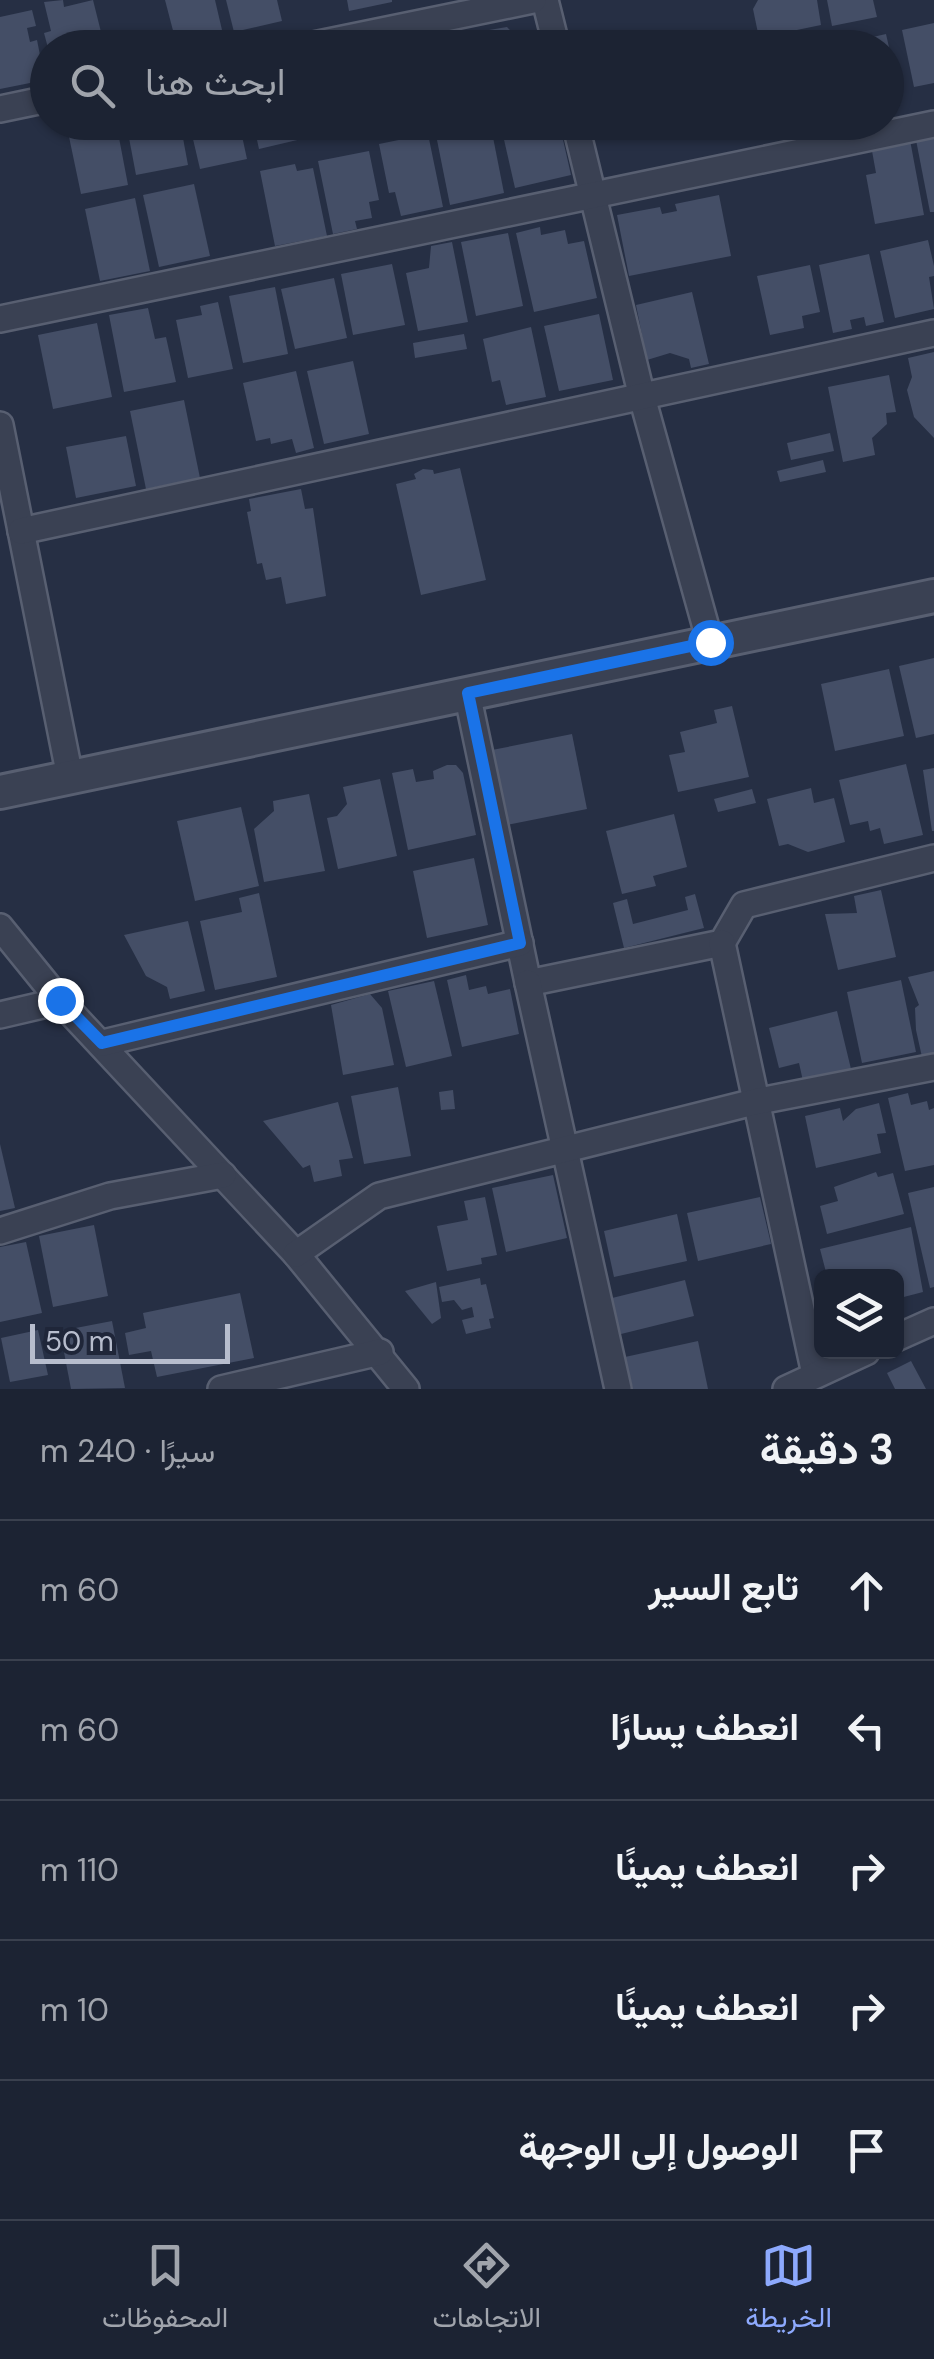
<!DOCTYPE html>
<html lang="ar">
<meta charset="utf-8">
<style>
:root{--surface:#1c2333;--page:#292f3f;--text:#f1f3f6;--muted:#a0a4ac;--line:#3a404e;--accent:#8da9fd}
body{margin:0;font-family:"DM Sans",Vazirmatn,sans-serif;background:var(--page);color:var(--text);direction:rtl}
.controls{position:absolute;right:30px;bottom:30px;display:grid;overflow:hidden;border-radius:15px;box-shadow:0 2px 8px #0004}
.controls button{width:90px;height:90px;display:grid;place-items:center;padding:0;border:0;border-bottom:2px solid var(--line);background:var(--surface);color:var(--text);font:50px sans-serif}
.scale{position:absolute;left:30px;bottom:25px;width:200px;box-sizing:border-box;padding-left:10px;border:5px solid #b7bdcd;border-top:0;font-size:28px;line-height:35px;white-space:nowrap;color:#b7bdcd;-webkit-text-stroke:8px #1f2639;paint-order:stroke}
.stop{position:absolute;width:30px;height:30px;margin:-22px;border:8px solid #1a73e8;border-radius:50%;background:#fff}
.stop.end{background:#1a73e8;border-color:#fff;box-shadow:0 2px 10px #0008}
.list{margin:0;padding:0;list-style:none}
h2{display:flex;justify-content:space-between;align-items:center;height:130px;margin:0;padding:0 40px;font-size:42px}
h2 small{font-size:32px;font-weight:400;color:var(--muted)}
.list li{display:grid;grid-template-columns:65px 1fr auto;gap:30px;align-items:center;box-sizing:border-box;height:140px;padding:0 40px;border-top:2px solid var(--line)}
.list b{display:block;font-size:38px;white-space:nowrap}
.list em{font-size:32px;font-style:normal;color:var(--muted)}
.icon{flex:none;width:55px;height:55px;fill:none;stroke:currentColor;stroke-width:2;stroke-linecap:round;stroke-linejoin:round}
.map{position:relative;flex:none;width:934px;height:1389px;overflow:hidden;direction:ltr}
.search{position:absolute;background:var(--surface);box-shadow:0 2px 8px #0004;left:30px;right:30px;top:30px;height:110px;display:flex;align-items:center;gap:25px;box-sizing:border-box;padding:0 35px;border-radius:55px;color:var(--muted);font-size:38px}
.sheet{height:830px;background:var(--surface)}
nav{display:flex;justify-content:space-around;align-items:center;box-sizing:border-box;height:140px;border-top:2px solid var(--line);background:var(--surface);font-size:28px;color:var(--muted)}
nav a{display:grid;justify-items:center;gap:5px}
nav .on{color:var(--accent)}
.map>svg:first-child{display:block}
</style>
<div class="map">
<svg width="934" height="1389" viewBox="0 0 934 1389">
<rect width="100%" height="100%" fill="#262f44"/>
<!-- building -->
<g fill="#444e66">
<polygon points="63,0 64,7 93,0 103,40 100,48 48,48 44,33 51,31 44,2"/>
<polygon points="165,0 215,0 222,30 176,42"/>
<polygon points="226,0 277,0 282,21 234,32"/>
<polygon points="347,0 392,0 392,2 349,11"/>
<polygon points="758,0 817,0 821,25 759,38 753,9"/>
<polygon points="827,0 873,0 877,17 832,26"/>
<polygon points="32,10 36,26 27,28 30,42 37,40 45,80 0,89 0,17"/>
<polygon points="934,23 934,83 914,87 902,30"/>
<polygon points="507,27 526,48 487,48 483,31"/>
<polygon points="886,34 898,87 892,89 896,108 886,110 886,48 833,46"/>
<polygon points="88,122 116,122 128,185 81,194 68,132 89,128"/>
<polygon points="126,122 180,122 188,165 136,175"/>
<polygon points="189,122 239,122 247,159 200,169"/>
<polygon points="253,122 306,122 310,137 259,149"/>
<polygon points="473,122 490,122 504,193 450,205 435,130"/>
<polygon points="500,122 559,122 571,175 515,188"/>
<polygon points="782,122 831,122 831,124 785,134"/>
<polygon points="428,134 443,207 401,216 395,192 389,193 379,144"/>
<polygon points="934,136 934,212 930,212 916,140"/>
<polygon points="910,140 924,215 875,224 866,175 876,173 872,151"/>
<polygon points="369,151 379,200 369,202 372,218 355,221 357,229 333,234 318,161"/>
<polygon points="295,164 297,171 313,168 327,236 275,246 260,171"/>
<polygon points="194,184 210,256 159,267 143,195"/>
<polygon points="719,195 731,256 629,276 617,215 660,207 662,214 677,211 675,204"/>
<polygon points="135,198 150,271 100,281 85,209"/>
<polygon points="540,227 541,235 565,230 568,244 584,241 597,298 534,312 516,233"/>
<polygon points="508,233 523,306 476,316 461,242"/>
<polygon points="928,240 934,266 934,276 929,277 934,309 895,318 880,251"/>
<polygon points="452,242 468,322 418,331 406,273 429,268 431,246"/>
<polygon points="869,254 884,322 866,326 864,317 850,320 852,329 833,333 819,265"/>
<polygon points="392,264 405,325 353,335 341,274"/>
<polygon points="810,265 820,312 802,316 804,328 770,335 757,276"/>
<polygon points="334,278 347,338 295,349 281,289"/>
<polygon points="275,287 288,354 243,363 229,296"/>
<polygon points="692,292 709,364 691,368 689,359 670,353 647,360 636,305"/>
<polygon points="218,302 233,369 188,378 176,320 202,315 200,306"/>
<polygon points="148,308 155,339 166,337 176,382 124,392 109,315"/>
<polygon points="599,314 613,380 559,391 544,326"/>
<polygon points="97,323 112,397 53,409 38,335"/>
<polygon points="531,327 546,397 506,405 500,380 492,382 483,339"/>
<polygon points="464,334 467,349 415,358 413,343"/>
<polygon points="934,352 934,438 914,417 907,390 912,377 908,358"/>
<polygon points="353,361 369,434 324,444 307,371"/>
<polygon points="296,371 314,448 296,453 292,439 271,444 270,438 256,441 243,383"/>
<polygon points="889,375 896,412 886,413 887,424 872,438 875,455 843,462 828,387"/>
<polygon points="184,400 200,478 146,489 130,411"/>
<polygon points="830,433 834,451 791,460 787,443"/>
<polygon points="126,436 136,486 76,498 66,447"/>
<polygon points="823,460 826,472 780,482 777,471"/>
<polygon points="460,468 486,580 421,595 396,484 416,479 414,474 423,469 433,470 434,474"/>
<polygon points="301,489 305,509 313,508 326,596 286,604 281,577 266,580 262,563 257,564 247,512 251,511 249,499"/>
<polygon points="934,658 934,734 916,738 899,666"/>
<polygon points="889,669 904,736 835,751 821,684"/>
<polygon points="732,706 749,777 678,792 669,755 685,752 680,732 717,723 714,710"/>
<polygon points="572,734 587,809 507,825 492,750"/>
<polygon points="906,764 923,835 884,844 880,828 870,831 868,821 850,825 839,780"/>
<polygon points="447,765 456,765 463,773 476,835 408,850 392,773 413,769 416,782 434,779 433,771"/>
<polygon points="934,768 934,831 932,831 923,770"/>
<polygon points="380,779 397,856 338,869 327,818 337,816 347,804 343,787"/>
<polygon points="811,788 814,803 834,798 845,842 808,852 788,844 779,846 767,799"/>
<polygon points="752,789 756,803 718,812 714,799"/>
<polygon points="309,794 325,871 264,882 254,829 274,811 273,801"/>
<polygon points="241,807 259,886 195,901 177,821"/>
<polygon points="674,814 687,867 653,876 656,886 622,894 606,831"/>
<polygon points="474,858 488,925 427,938 413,871"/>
<polygon points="881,890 896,957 838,970 825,914 857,913 854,896"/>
<polygon points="259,893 277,977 215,990 200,921 242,912 239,898"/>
<polygon points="695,894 704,928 624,948 613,903 627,899 633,924 688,910 685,897"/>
<polygon points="188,921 205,991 170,999 167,987 146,976 124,935"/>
<polygon points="934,971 934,1054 922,1057 916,1030 915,1008 919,1005 908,977"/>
<polygon points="466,975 469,990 486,986 488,994 510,989 519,1034 462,1047 447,980"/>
<polygon points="901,980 916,1052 862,1063 847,992"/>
<polygon points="434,981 452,1056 406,1067 388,991"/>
<polygon points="370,994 382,1008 394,1065 343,1075 331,1005"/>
<polygon points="837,1011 851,1069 803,1081 799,1063 779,1068 769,1028"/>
<polygon points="398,1087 411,1156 364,1164 351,1096"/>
<polygon points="453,1090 455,1109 441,1110 439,1092"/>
<polygon points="908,1093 911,1105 927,1101 929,1110 934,1108 934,1165 905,1171 888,1098"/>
<polygon points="338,1102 353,1158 339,1160 342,1176 314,1182 310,1165 303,1168 263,1121"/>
<polygon points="879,1103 886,1133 877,1134 881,1153 816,1168 805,1116 840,1108 843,1121 856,1109"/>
<polygon points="0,1144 15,1208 0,1211"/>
<polygon points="876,1172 878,1177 893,1173 904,1214 827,1234 820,1206 838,1201 834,1187"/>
<polygon points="553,1175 567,1238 506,1252 492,1188"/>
<polygon points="934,1187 934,1287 930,1288 908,1193"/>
<polygon points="485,1197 497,1255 481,1258 482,1264 447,1271 437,1226 468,1220 464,1201"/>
<polygon points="760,1197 771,1244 698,1261 687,1213"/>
<polygon points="677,1214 687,1261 614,1277 604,1231"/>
<polygon points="94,1225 108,1296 53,1307 39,1236"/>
<polygon points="911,1227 923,1292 896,1299 896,1276 827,1276 820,1249"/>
<polygon points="26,1242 42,1313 0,1322 0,1247"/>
<polygon points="480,1278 481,1285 486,1284 494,1318 489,1319 491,1328 466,1334 462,1320 474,1317 472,1307 462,1310 454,1300 442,1302 439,1287"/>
<polygon points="685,1280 694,1316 617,1335 608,1299"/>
<polygon points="436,1282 441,1318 432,1324 405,1291"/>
<polygon points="240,1293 254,1358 157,1377 151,1351 129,1355 125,1333 146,1328 143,1313"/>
<polygon points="112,1321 125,1388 71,1389 60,1331"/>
<polygon points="38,1330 48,1375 10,1382 1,1338"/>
<polygon points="698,1341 708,1389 633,1389 625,1357"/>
<polygon points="911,1361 926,1389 895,1389 887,1373"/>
</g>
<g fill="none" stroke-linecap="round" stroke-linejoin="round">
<defs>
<g id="minor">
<polyline points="545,0 557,48"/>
<polyline points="299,48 533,0"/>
<polyline points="0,109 48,99"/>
<polyline points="575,122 642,397 710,642"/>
<polyline points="0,319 934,124"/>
<polyline points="0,425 70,777"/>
<polyline points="21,531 934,333"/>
<polyline points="467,693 528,983 722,943 744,905 934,858"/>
<polyline points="0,927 60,1001 296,1254 406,1389"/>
<polyline points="722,943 815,1374"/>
<polyline points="528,983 618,1389"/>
<polyline points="0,1015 60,1001"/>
<polyline points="103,1043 520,943"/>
<polyline points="0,1231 110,1196 223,1175"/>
<polyline points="296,1254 379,1196 754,1102 934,1067"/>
<polyline points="896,1338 934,1321"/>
<polyline points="221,1389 380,1352"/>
<polyline points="786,1389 866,1352"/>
</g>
<polyline id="tertiary" points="0,792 934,596"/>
</defs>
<!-- minor casing -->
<use href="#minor" stroke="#585f71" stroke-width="30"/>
<!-- tertiary casing -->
<use href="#tertiary" stroke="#585f71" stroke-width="38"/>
<!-- minor -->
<use href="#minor" stroke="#3a4153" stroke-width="25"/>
<!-- tertiary -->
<use href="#tertiary" stroke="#3a4153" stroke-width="32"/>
</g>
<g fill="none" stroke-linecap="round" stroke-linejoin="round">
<!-- route -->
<polyline stroke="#1a73e8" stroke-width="12" points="60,1000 102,1043 520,943 468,693 710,642"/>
</g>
</svg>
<div class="controls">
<button><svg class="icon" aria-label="layers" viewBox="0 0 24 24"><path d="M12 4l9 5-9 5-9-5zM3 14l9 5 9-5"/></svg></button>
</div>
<div class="scale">50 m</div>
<div class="stop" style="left:710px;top:642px"></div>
<div class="stop end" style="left:60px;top:1000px"></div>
<div class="search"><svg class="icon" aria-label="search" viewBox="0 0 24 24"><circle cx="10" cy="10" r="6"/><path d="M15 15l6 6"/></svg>ابحث هنا</div>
</div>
<section class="sheet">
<h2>3 دقيقة<small>سيرًا · 240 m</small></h2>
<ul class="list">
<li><svg class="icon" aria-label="ahead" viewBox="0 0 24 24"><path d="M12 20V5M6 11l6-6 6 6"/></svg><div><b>تابع السير</b></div><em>60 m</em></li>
<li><svg class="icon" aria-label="left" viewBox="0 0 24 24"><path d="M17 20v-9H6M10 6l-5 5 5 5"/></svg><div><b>انعطف يسارًا</b></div><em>60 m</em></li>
<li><svg class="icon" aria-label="right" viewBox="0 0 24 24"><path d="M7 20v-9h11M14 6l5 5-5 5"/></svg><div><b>انعطف يمينًا</b></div><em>110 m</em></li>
<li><svg class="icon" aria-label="right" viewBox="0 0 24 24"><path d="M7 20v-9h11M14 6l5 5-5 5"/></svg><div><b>انعطف يمينًا</b></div><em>10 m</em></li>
<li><svg class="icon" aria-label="arrive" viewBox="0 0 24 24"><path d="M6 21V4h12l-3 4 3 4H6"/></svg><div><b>الوصول إلى الوجهة</b></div></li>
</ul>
</section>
<nav>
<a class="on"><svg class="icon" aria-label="map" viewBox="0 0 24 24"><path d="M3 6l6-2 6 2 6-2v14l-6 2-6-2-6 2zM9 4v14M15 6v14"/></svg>الخريطة</a>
<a><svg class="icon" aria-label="directions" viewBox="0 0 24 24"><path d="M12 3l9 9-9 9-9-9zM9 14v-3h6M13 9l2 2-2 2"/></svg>الاتجاهات</a>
<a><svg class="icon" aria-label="saved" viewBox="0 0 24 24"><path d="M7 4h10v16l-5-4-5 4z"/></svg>المحفوظات</a>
</nav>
